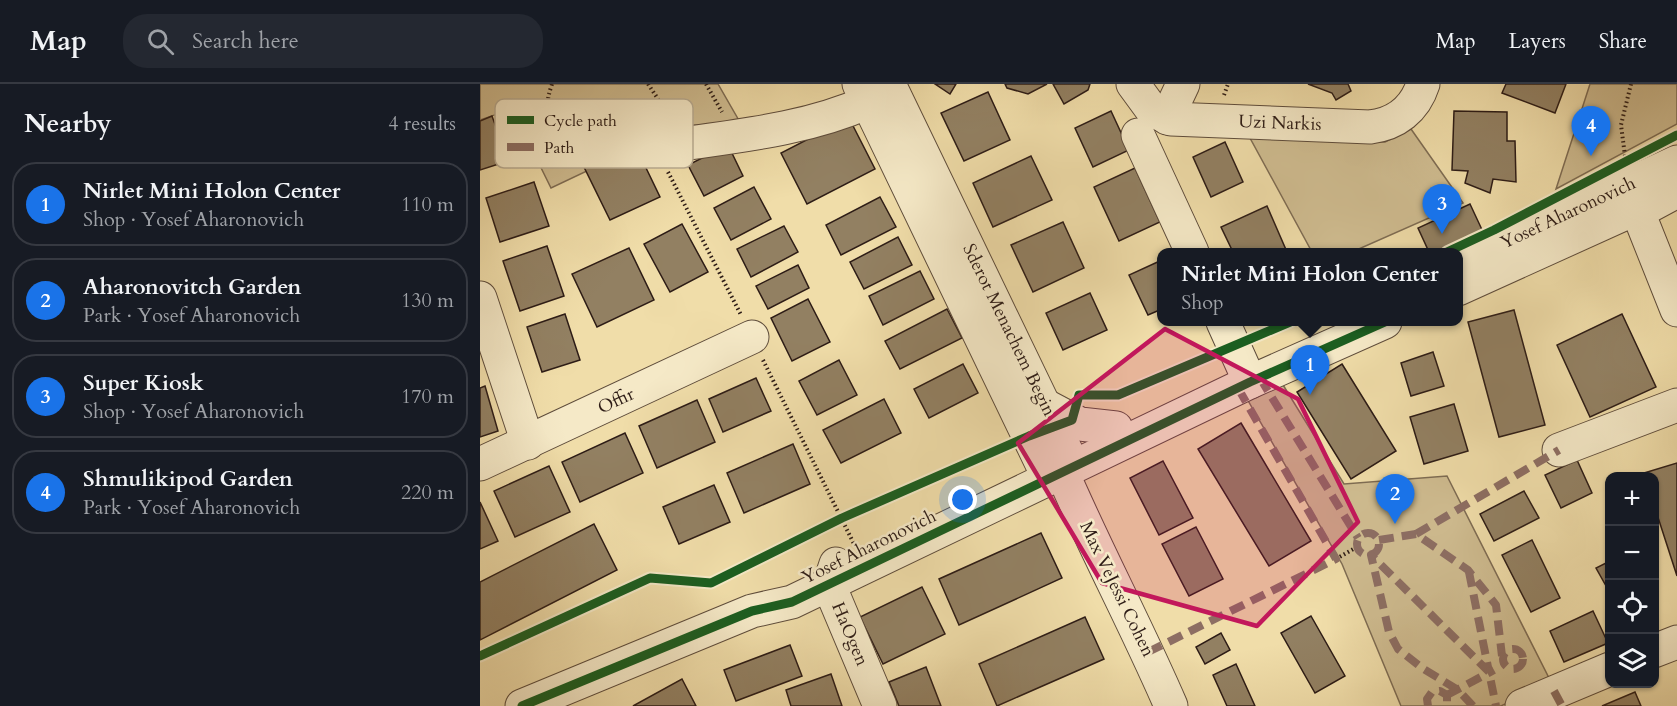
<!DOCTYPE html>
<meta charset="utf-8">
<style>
:root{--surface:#171b24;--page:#242831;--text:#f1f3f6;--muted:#9ea1a6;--line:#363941;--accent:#1a73e8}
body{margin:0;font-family:Cardo,serif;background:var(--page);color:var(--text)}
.controls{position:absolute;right:18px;bottom:18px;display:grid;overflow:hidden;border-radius:12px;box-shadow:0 2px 4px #0004}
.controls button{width:54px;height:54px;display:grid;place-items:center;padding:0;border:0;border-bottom:2px solid var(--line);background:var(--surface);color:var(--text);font:30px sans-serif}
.you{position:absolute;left:483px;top:416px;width:21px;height:21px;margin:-15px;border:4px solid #fff;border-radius:50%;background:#1a73e8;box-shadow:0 0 0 9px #1a73e833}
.badge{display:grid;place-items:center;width:39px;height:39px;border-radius:50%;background:var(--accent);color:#fff;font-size:20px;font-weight:700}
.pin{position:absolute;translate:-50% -50px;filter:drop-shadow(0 2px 3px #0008)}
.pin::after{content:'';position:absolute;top:32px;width:21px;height:18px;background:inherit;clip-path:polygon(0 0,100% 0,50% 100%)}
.popup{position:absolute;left:677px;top:164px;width:306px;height:78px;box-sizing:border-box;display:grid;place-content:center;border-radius:12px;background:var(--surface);filter:drop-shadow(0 2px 4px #0005);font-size:20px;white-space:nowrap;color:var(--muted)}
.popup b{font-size:22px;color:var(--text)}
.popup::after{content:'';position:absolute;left:50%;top:100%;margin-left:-12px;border:12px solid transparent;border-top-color:var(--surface)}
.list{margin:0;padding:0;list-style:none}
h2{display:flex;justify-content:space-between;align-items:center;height:78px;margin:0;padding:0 24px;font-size:26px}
h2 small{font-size:20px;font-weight:400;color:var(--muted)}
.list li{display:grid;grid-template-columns:39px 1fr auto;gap:18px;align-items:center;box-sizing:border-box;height:84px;margin:0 12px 12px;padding:0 12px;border:2px solid var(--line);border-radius:24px}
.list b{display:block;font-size:22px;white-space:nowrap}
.list p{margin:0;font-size:20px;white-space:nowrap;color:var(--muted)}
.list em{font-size:20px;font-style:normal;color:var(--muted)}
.icon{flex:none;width:33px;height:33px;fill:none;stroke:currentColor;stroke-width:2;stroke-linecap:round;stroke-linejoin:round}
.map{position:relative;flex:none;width:1197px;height:622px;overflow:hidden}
header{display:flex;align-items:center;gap:36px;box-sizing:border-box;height:84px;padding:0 30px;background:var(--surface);border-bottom:2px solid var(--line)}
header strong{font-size:28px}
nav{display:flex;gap:33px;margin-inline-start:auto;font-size:21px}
.search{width:420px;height:54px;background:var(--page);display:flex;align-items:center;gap:15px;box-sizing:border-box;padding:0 21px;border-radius:24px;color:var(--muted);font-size:22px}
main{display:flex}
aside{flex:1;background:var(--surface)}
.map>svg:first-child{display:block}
</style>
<header>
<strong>Map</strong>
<div class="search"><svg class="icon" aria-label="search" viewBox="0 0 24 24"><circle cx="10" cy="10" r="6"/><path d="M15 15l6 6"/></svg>Search here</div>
<nav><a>Map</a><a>Layers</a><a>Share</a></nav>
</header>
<main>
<aside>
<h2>Nearby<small>4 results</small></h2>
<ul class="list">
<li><span class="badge">1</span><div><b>Nirlet Mini Holon Center</b><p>Shop · Yosef Aharonovich</p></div><em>110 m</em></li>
<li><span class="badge">2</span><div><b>Aharonovitch Garden</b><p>Park · Yosef Aharonovich</p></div><em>130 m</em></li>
<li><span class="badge">3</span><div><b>Super Kiosk</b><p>Shop · Yosef Aharonovich</p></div><em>170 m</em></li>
<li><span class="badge">4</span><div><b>Shmulikipod Garden</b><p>Park · Yosef Aharonovich</p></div><em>220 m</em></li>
</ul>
</aside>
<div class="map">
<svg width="1197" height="622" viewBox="0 0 1197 622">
<rect width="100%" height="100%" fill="#f0dda9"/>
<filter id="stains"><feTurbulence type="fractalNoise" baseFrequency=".00333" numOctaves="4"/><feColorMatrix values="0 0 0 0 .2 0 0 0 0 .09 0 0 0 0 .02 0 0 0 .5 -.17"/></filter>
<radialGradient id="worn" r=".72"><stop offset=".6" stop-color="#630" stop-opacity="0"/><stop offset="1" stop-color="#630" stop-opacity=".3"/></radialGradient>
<!-- green -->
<g fill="#cfbc90" stroke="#7e6c53" stroke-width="1.5">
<polygon points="0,0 238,0 261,40 187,42 176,47 164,60 71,104 32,25 0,36"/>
<polygon points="1110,0 1197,0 1197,40 1076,105"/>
<polygon points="931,45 983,119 872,168 832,168 770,54 905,58"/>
<polygon points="800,296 864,400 967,392 1071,598 1021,622 921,622 862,480 766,313"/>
</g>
<!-- building -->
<g fill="#928062" stroke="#2d1c16" stroke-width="1.5">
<polygon points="455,0 476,0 470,10"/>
<polygon points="525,0 567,0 548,10 527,4"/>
<polygon points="573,0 610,0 608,6 584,20"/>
<polygon points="828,0 868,0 871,7 856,16 852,9"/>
<polygon points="1026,0 1086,0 1075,29 1022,9"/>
<polygon points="508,8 530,56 484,77 461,29"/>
<polygon points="631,27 649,66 613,83 595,44"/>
<polygon points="974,27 1027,28 1027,57 1035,57 1036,98 1013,95 1010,109 985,99 988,87 972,86"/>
<polygon points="12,32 28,77 0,86 0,37"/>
<polygon points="369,34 395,85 327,120 301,69"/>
<polygon points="153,57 180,113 130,136 103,81"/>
<polygon points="745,58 763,98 731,113 713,73"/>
<polygon points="248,61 263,92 224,112 208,81"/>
<polygon points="551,72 572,116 513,143 493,99"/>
<polygon points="655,84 680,138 639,157 614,103"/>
<polygon points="54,98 69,142 20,158 6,114"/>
<polygon points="274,103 291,135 251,156 234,124"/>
<polygon points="400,113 416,143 361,171 346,141"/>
<polygon points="990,120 1004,150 963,168 949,168 938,144"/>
<polygon points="787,122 807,168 753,168 741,143"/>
<polygon points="583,138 604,184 553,208 531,161"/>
<polygon points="202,140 228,188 190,208 164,160"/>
<polygon points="304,142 318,168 271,193 257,165"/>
<polygon points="418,153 432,181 384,205 370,178"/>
<polygon points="67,162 84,212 40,227 23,177"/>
<polygon points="149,164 174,216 117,243 92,190"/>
<polygon points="682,176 682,225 668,231 649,191"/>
<polygon points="318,181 329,204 288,225 276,202"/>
<polygon points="440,187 454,215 403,241 389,212"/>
<polygon points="610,209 627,246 583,266 566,229"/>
<polygon points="328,215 350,258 312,277 291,234"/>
<polygon points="467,225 482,254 420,285 405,257"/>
<polygon points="1034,226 1065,341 1019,353 988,238"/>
<polygon points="85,230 100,276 62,288 47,243"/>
<polygon points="1142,230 1176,303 1110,333 1077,261"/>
<polygon points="953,268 964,302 931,312 921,279"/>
<polygon points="359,276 377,311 337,331 319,297"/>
<polygon points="483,280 498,309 449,334 434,305"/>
<polygon points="862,280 916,367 871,395 817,308"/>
<polygon points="276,294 291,327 243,348 229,315"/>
<polygon points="5,302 18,347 0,353 0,304"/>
<polygon points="404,315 421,349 361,379 343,346"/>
<polygon points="217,316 235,358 177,384 159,342"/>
<polygon points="974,320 988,367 944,380 930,333"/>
<polygon points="761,339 831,457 789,482 718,365"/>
<polygon points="145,349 163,389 100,418 82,378"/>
<polygon points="313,360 330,400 264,429 247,389"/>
<polygon points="1097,376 1112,409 1081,424 1065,391"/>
<polygon points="683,377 713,434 679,451 650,394"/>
<polygon points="1197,379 1197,492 1174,421 1174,392 1165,392 1164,389"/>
<polygon points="69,382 90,428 35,453 14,407"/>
<polygon points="234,401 250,438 199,460 183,423"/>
<polygon points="1044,407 1059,434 1014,457 1000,430"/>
<polygon points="0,418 18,457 0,465"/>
<polygon points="114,440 137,486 0,556 0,498"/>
<polygon points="716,443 743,495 709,512 682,460"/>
<polygon points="561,449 582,494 479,541 459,495"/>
<polygon points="1052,456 1080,514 1051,528 1022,471"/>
<polygon points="1130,477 1130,509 1116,484"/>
<polygon points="442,503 465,550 403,580 380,533"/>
<polygon points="1113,527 1128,559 1084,578 1070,547"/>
<polygon points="831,532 865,592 835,609 801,549"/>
<polygon points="605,533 624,575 517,622 499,580"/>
<polygon points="741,549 750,566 725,580 716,563"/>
<polygon points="310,561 322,592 256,617 244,586"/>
<polygon points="756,580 775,622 747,622 733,591"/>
<polygon points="446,583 461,622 419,622 409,598"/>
<polygon points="351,590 362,622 311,622 306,606"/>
<polygon points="202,595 216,622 153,622"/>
<polygon points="1155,608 1161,622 1122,622"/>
</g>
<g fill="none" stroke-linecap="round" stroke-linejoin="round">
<defs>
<g id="minor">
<polyline points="379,0 562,380 582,388"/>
<polyline points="409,0 587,369 582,388"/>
<path d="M653,0L672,26L691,35L890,43C916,40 935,25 943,0"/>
<polyline points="687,34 703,0"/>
<polyline points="658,51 712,168"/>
<path d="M188,62C256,52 325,46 388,18"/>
<polyline points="1157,106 1158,128 1197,226"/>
<polyline points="978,180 1197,78"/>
<polyline points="978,205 1148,128 1158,128 1197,107"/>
<polyline points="0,214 48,359"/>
<polyline points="743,238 770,298"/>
<polyline points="566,322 600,340 636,344"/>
<polyline points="1079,366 1197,321"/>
<polyline points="0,380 272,253"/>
<path d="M582,388C616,467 657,543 691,622"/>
<polyline points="356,480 349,501 400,622"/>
<polyline points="1174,567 1197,558"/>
<polyline points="42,622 272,527 312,518 770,298 905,238"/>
<polyline points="1042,622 1130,585"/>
</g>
</defs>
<!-- minor casing -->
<use href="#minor" stroke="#5e4c3b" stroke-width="35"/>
<!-- path -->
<g stroke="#2d1c16" stroke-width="4" stroke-dasharray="1.5 3" stroke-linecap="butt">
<path d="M72,0C66,18 65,27 77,43C89,59 112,65 131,57C150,49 165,33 186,34"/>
<polyline points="168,0 178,15 182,33"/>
<polyline points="226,0 242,28"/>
<polyline points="744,11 748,0"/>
<polyline points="1145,72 1141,41 1151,0"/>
<polyline points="188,88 261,231"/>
<polyline points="283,276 374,460"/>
<polyline points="856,475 877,463"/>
</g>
<!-- minor -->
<use href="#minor" stroke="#f5e9c7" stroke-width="33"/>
<!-- quiet -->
<g stroke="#8d6e63" stroke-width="8" stroke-dasharray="15 8" stroke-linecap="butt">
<polyline points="780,294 878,454"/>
<circle cx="888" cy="460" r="11"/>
<polyline points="936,450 1079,366"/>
<polyline points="899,456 936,450 988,486 1016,521 1022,572"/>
<polyline points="989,488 1009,588"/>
<circle cx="1033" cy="575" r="10"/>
<polyline points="668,568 856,475 758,304"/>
<polyline points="1074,607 1082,622"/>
<polyline points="967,611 1014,586"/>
<polyline points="948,622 947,615 952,608 960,607 967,611 967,622"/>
<polyline points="993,622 978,606 942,584 918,565 909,548 891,471 1009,588 1016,622"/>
</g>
<defs>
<g id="cycleway">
<polyline points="967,168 1014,146 1197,51"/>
<polyline points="0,572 170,494 231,499 362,434 549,352 592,336 599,311 638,311 810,238"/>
<polyline points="42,622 272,527 312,518 770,298 905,238"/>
</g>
</defs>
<!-- cycleway casing -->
<use href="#cycleway" stroke="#f5e9c7" stroke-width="13"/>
<!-- cycleway -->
<use href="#cycleway" stroke="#1b5e20" stroke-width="9"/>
</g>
<!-- marked area -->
<path fill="#c2185b" fill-opacity="0.2" stroke="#c2185b" stroke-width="4.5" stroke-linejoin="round" d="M685,245L818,315L878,438L777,542L622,499L538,359Z"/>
<g text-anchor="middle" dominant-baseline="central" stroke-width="5" stroke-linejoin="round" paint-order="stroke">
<!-- street labels -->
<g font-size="18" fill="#2d1c16" stroke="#f5e9c7">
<text transform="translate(800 39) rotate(2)">Uzi Narkis</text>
<text transform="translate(1088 129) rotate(-25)">Yosef Aharonovich</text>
<text transform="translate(529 246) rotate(64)">Sderot Menachem Begin</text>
<text transform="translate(136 317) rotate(-25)">Offir</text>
<text transform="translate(389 463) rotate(-26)">Yosef Aharonovich</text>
<text transform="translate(637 505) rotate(64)">Max VeJessi Cohen</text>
<text transform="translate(370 550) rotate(67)">HaOgen</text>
</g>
</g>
<!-- legend -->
<rect x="15" y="15" width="198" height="69" rx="9" fill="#f5e9c7" stroke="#b9ac92" stroke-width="1.5"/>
<rect x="27" y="32" width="27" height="8" fill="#1b5e20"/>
<rect x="27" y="59" width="27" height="8" fill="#8d6e63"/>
<g font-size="16" fill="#2d1c16">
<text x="64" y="42">Cycle path</text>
<text x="64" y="69">Path</text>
</g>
<rect width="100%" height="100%" filter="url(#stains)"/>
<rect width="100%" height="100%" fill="url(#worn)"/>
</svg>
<div class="controls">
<button>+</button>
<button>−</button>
<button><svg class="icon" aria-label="locate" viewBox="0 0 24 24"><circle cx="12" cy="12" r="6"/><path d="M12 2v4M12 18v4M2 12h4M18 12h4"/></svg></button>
<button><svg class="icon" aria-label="layers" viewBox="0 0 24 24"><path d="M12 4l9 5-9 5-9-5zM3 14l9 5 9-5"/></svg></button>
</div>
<div class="you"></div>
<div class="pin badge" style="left:830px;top:311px">1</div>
<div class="popup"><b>Nirlet Mini Holon Center</b>Shop</div>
<div class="pin badge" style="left:915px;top:440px">2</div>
<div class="pin badge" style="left:962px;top:150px">3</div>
<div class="pin badge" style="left:1111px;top:72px">4</div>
</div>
</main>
